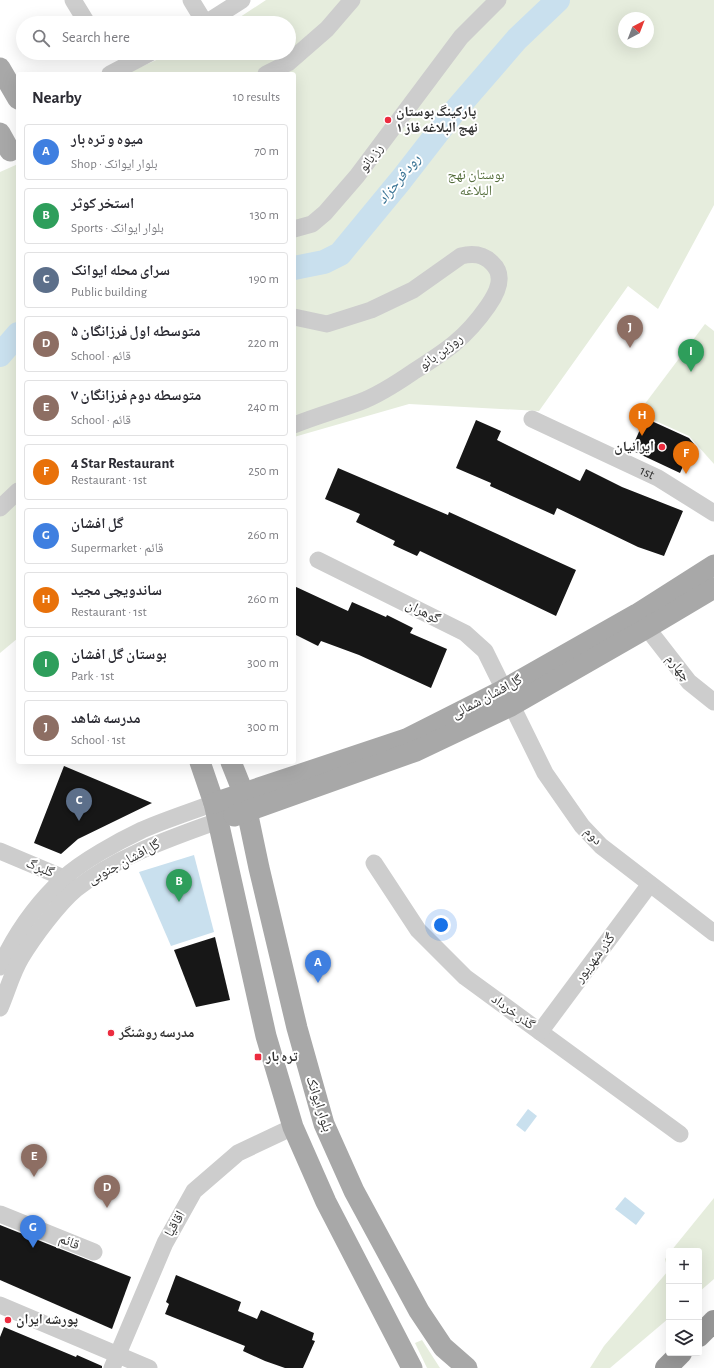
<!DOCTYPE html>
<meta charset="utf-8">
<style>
:root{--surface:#fff;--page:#f2f2f3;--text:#2b2b33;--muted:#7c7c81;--line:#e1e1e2;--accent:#ec2c3f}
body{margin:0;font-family:"Alegreya Sans","Noto Naskh Arabic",sans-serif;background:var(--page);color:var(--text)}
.controls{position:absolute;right:12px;bottom:12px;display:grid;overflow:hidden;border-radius:4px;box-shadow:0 4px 16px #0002}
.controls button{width:36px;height:36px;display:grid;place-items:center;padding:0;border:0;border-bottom:1px solid var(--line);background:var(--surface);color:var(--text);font:20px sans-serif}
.compass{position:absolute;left:618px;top:12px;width:36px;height:36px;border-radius:50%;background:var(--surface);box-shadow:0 4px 16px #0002;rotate:42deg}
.you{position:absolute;left:441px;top:925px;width:14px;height:14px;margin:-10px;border:3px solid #fff;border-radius:50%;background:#1a73e8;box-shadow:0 0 0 6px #1a73e833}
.badge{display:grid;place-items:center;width:26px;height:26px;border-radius:50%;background:var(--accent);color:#fff;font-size:13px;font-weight:700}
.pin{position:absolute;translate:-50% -33px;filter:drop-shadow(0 1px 2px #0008)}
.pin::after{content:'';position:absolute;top:21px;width:14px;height:12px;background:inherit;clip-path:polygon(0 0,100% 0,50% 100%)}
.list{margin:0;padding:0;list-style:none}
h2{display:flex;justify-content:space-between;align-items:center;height:52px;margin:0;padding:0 16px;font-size:17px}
h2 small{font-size:13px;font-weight:400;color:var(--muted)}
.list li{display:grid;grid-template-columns:26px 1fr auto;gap:12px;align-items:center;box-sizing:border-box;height:56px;margin:0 8px 8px;padding:0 8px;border:1px solid var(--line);border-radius:4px}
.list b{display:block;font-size:15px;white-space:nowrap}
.list p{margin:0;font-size:13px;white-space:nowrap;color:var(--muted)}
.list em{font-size:13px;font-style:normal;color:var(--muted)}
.icon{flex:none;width:22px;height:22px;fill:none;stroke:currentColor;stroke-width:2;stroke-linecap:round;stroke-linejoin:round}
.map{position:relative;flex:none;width:714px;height:1368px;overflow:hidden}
.search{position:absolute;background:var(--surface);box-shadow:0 4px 16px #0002;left:16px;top:16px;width:280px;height:44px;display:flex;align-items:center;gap:10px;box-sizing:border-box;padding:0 14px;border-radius:22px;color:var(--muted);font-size:15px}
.panel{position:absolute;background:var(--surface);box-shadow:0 4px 16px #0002;left:16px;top:72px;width:280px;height:692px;border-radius:4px}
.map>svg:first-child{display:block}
</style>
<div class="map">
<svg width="714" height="1368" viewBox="0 0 714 1368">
<rect width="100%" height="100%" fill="#fff"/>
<!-- green -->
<g fill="#e6eddd" fill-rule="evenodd">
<path d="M266,0H714V205L658,309L628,286L539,411L409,404L294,437V74H125L172,53H289V23H231ZM624,18H648V42H624Z"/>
<polygon points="18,164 18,638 0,653 0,172"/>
<polygon points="705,324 714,331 714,464 689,436 638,413"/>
<polygon points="714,1198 714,1279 699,1292 699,1251 671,1251"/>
<polygon points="669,1254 669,1318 610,1368 590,1368 604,1346 668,1271 665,1259"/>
<polygon points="422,1340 440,1368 427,1368 415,1343"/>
</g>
<!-- water -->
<g fill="#c9e0ee">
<polygon points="194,855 214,932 171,946 139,872"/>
<polygon points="528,1109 537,1116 525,1132 516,1125"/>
<polygon points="625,1197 645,1213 636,1225 615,1209"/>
</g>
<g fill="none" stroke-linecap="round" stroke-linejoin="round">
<!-- river -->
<g stroke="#c9e0ee" stroke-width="24">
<polyline points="294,268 324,262 340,254 401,180 453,113 517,39 558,0"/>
<polyline points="0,355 18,334"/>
</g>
</g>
<!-- building -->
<g fill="#171717">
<polygon points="645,418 689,438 694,444 691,450 695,452 688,466 684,464 680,473 631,450"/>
<polygon points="476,420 501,431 497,440 580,481 586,469 622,487 683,511 664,556 638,547 557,508 554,515 490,486 491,483 456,468"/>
<polygon points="338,468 448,515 449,512 576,570 556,616 420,551 417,556 393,545 395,541 356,522 360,514 325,499"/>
<polygon points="294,586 348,611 352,602 386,617 387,615 413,628 410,633 447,649 431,688 359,655 321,641 318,646 294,634"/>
<polygon points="64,766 152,803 78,839 61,854 34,843"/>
<polygon points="215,937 230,1000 196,1007 174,950"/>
<polygon points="0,1225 131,1277 112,1329 0,1280"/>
<polygon points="176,1275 241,1302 238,1311 257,1319 261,1310 314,1333 312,1340 315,1341 303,1368 285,1368 265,1361 243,1351 245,1346 165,1314 169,1304 166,1302"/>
<polygon points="4,1327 76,1357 77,1355 102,1366 102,1368 0,1368 0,1337"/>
</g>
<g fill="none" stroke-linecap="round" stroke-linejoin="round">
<!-- minor -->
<g stroke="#cdcdcd" stroke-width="17">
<polyline points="73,0 87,23"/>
<polyline points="191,0 205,23"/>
<polyline points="206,23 242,0"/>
<polyline points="110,74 150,53"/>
<polyline points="266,74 288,63 327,29 352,0"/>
<polyline points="294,229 312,224 325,213 357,176 461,37 498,0"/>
<path d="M294,317L327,324L371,310L413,290L461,256C473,253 483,254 492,263C506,276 497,293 488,306C465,339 446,351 413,372C397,383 379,395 360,402C338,410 316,416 294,425"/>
<path id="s1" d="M532,419L658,478L714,513"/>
<polyline points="0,508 18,491"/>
<polyline points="318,560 465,633 485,651 545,773 582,826 601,846 714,933"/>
<polyline points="640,619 689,682 714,702"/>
<polyline points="0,851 64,878 71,885"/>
<polyline points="374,863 418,930 465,977 680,1134"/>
<path d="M0,967C15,934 37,903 64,878C82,861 119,841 142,830C165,820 190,812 214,803"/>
<path d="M0,1008C7,992 12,973 21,958C33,938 58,904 76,889C117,856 169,839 218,821"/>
<polyline points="540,1032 650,884"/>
<polyline points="0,1214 94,1252"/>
<polyline points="0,1305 149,1368"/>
<polyline points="112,1368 165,1243 194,1191 238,1153 293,1127"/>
</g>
<!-- major -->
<g stroke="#a8a8a8" stroke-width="21">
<polyline points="0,68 18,99"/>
<polyline points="0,133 10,151"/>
<polyline points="200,762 214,803 266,1036 293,1127 326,1202 412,1368"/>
<polyline points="231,762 243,792 259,868 297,1028 324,1124 354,1191 419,1311 443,1347 467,1368"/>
<polyline points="214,803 406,739 503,690 637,614 714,565"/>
<polyline points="234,816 416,751 511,706 647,628 714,588"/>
</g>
<!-- highway -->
<g stroke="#979797" stroke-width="22">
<polyline points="699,1336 714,1321"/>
<polyline points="666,1368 681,1353"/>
</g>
</g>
<!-- markers -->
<g fill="#ec2c3f" stroke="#fff" stroke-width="1.5">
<circle cx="388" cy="120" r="4"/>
<circle cx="662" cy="447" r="4"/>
<circle cx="111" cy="1033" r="4"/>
<rect x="254" y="1053" width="8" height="8" rx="2"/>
<circle cx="8" cy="1320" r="4"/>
</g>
<g text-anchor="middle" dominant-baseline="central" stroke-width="4" stroke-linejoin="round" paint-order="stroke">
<!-- poi labels -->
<g font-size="14" font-weight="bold" fill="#303030" stroke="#fff" text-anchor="start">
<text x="396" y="112">پارکینگ بوستان<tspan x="396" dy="16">نهج البلاغه فاز ۱</tspan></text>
<text x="654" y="447" text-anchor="end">ایرانیان</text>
<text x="119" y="1033">مدرسه روشنگر</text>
<text x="266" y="1057">تره بار</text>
<text x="16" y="1320">پورشه ایران</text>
</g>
<!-- street labels -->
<g font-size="14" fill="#303030" stroke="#fff">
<text transform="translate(371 158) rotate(-54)">رز بانو</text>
<text transform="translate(441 352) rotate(-37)">روژین بانو</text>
<text stroke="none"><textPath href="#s1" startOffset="127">1st</textPath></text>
<text transform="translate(423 612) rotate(27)">گوهران</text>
<text transform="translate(678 668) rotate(51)">چهارم</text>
<text transform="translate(487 697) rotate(-28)">گل‌افشان شمالی</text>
<text transform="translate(593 836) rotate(46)">دوم</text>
<text transform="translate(124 862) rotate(-28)">گل‌افشان جنوبی</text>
<text transform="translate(40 868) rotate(22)">گلبرگ</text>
<text transform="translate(595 958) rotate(-53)">گذر شهریور</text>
<text transform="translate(513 1012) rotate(36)">گذر خرداد</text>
<text transform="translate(319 1104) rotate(72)">بلوار ایوانک</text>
<text transform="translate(175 1224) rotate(-60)">اقاقیا</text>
<text transform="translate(69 1242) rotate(22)">قائم</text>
</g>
<!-- park labels -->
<g font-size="14" fill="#546d3b" stroke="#fff">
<text x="476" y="175">بوستان نهج<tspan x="476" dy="16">البلاغه</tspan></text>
</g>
<!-- water labels -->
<g font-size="15" font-style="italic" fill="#3a7495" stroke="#fff">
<text transform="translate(399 179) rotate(-51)">رود فرحزاد</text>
</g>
</g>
</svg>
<div class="controls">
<button>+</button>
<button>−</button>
<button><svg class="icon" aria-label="layers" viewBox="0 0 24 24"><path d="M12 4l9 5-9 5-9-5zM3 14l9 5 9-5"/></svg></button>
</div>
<svg class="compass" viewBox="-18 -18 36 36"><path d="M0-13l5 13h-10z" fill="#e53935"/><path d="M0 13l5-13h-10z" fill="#7c7c81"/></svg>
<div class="you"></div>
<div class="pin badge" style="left:318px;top:983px;background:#3f7fe0">A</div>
<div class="pin badge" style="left:179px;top:902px;background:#2e9e5b">B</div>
<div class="pin badge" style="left:79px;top:821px;background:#5c6f8a">C</div>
<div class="pin badge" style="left:107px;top:1208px;background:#8d6e63">D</div>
<div class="pin badge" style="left:34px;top:1177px;background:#8d6e63">E</div>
<div class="pin badge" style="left:686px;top:474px;background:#e8710a">F</div>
<div class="pin badge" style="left:33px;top:1248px;background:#3f7fe0">G</div>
<div class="pin badge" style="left:642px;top:436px;background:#e8710a">H</div>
<div class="pin badge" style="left:691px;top:372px;background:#2e9e5b">I</div>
<div class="pin badge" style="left:630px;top:348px;background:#8d6e63">J</div>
<div class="search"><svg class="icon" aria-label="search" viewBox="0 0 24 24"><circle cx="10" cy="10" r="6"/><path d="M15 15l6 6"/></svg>Search here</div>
<section class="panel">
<h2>Nearby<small>10 results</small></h2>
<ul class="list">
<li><span class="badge" style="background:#3f7fe0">A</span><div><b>میوه و تره بار</b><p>Shop · بلوار ایوانک</p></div><em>70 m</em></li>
<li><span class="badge" style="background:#2e9e5b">B</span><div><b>استخر کوثر</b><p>Sports · بلوار ایوانک</p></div><em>130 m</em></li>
<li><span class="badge" style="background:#5c6f8a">C</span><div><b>سرای محله ایوانک</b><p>Public building</p></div><em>190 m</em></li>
<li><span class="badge" style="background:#8d6e63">D</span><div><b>متوسطه اول فرزانگان ۵</b><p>School · قائم</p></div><em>220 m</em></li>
<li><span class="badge" style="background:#8d6e63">E</span><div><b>متوسطه دوم فرزانگان ۷</b><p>School · قائم</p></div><em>240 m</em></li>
<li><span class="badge" style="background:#e8710a">F</span><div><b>4 Star Restaurant</b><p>Restaurant · 1st</p></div><em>250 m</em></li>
<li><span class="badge" style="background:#3f7fe0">G</span><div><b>گل افشان</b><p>Supermarket · قائم</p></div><em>260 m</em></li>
<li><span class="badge" style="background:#e8710a">H</span><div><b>ساندویچی مجید</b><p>Restaurant · 1st</p></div><em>260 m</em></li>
<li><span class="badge" style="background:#2e9e5b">I</span><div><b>بوستان گل افشان</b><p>Park · 1st</p></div><em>300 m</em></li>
<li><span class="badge" style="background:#8d6e63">J</span><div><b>مدرسه شاهد</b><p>School · 1st</p></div><em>300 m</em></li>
</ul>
</section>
</div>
